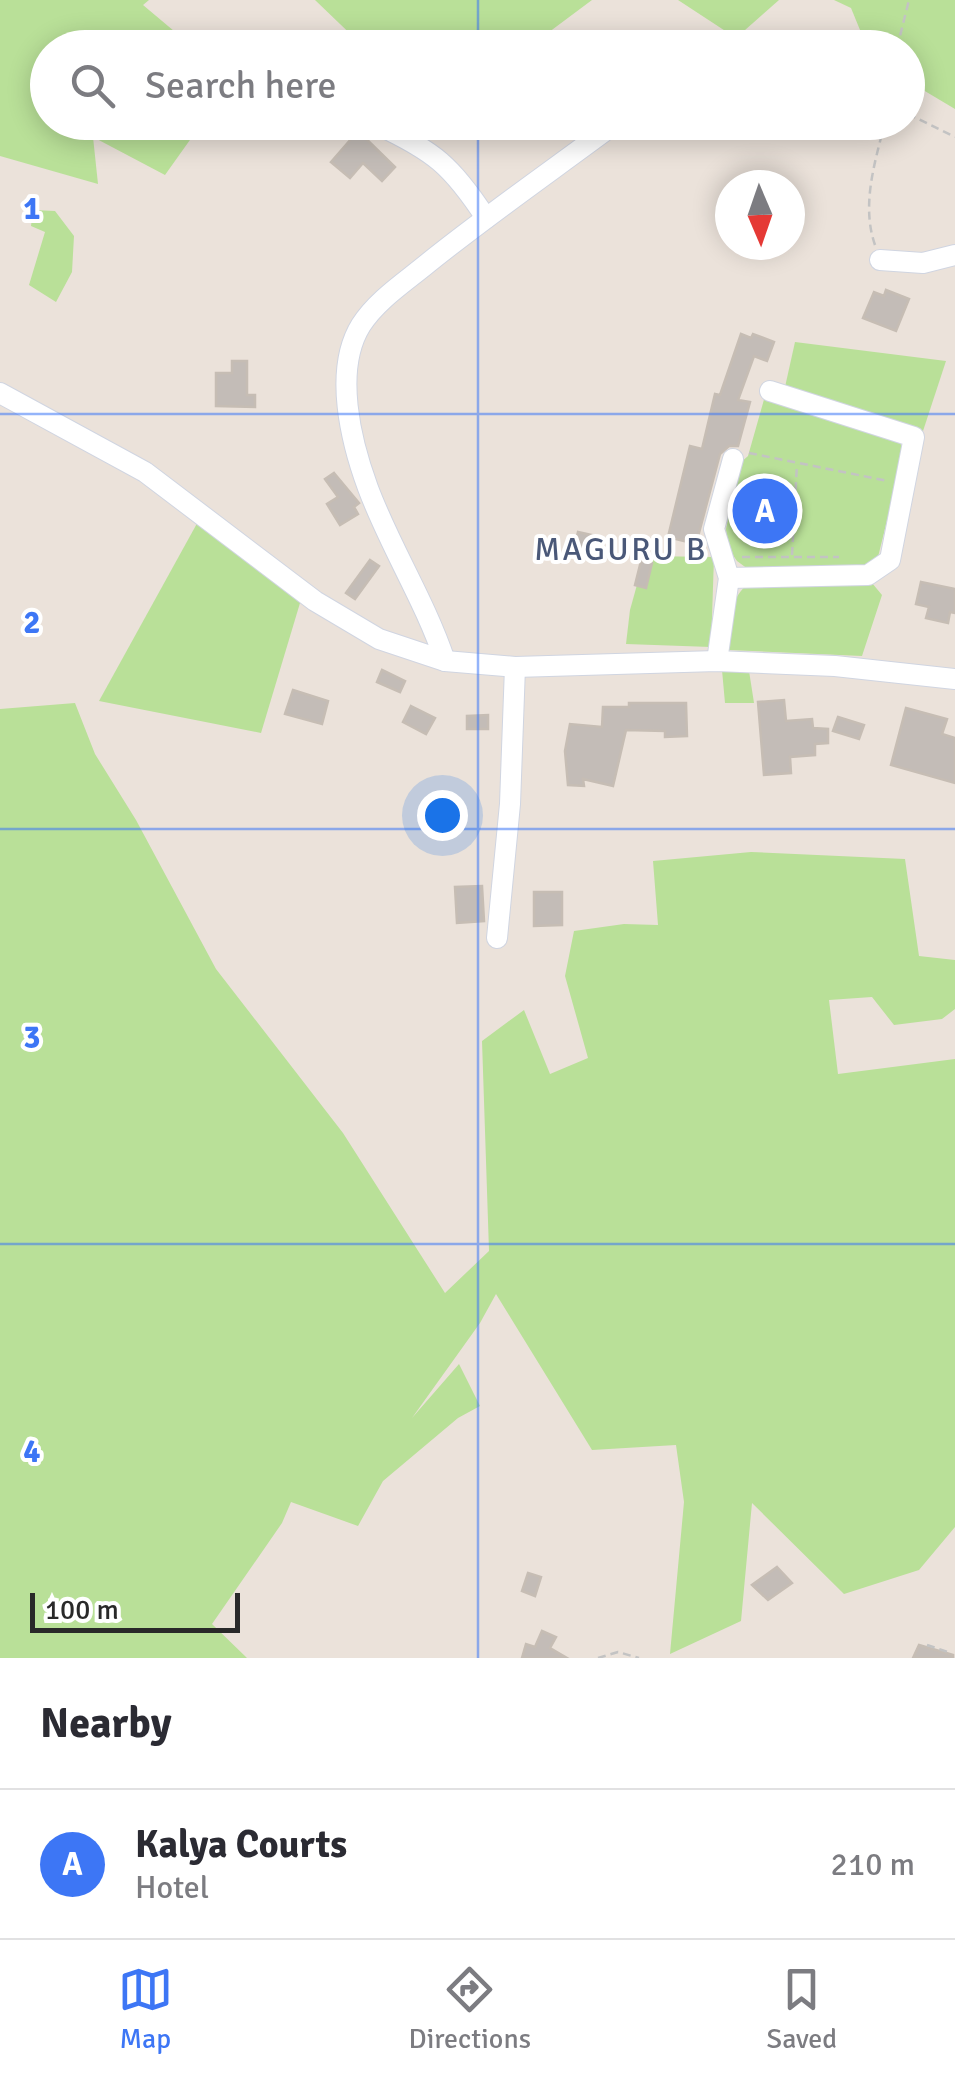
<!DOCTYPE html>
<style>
:root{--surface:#fff;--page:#f2f2f3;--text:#2b2b33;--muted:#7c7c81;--line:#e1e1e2;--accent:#3d76f5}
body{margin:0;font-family:Signika,sans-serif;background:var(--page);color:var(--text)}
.compass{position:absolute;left:715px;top:170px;width:90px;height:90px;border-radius:50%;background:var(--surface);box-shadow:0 5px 25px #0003;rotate:178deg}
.scale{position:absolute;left:30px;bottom:25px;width:210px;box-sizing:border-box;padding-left:10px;border:5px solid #292929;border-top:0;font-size:28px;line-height:35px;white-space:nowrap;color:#292929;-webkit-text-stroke:8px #fff;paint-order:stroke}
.you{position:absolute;left:442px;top:815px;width:35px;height:35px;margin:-25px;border:8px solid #fff;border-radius:50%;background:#1a73e8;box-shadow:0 0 0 15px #1a73e833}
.badge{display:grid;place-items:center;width:65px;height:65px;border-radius:50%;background:var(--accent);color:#fff;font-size:32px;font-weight:700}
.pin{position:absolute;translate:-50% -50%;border:5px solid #fff;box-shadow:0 2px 10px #0006}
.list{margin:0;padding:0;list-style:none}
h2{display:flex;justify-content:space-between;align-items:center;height:130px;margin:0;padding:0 40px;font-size:42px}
h2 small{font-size:32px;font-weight:400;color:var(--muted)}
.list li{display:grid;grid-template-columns:65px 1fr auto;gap:30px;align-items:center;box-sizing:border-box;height:150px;padding:0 40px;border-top:2px solid var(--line)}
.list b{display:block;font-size:38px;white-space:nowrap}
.list p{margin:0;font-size:32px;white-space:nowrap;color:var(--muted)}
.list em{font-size:32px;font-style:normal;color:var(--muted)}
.icon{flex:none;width:55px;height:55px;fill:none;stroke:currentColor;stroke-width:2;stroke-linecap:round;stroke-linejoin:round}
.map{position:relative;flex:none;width:955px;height:1658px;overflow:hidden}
.search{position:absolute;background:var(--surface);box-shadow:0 5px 25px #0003;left:30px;right:30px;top:30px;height:110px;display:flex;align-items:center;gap:25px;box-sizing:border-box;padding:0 35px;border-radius:55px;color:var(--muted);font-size:38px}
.sheet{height:280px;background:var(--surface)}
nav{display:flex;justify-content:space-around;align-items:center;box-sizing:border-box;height:140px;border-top:2px solid var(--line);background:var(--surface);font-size:28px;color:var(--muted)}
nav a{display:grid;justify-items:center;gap:5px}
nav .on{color:var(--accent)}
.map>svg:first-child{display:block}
</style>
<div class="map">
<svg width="955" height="1658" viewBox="0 0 955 1658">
<rect width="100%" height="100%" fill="#ebe2da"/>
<!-- green -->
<g fill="#b9e098">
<polygon points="0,0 149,0 143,5 193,47 48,48 48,122 202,123 165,175 93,137 98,184 0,156"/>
<polygon points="315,0 592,0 529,47 496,47 482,32 455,47 365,48"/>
<polygon points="678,0 779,0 736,38"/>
<polygon points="834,0 955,0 955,109 908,81 908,48 867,47 851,8"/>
<polygon points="33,210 55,211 74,236 72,272 56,302 29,285 45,232 31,226"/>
<polygon points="795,342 946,361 923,431 785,387"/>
<polygon points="765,396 899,440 904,452 877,561 862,568 752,572 737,561 728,548 726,529 739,464 748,456"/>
<polygon points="200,518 303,593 261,733 99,701"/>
<polygon points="645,556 714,557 711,647 626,644 630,610"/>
<path d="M872,583L882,595L862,656L729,650C731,626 727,601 747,585Z"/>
<polygon points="722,670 749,671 754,703 725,703"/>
<polygon points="75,703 95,754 136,820 216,969 343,1133 445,1293 489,1251 482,1041 524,1010 550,1074 588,1058 565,976 574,931 624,924 658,925 653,861 751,852 905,859 919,956 955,960 955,1009 942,1019 894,1025 872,997 829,1000 838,1074 955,1059 955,1527 919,1570 844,1594 752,1503 741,1621 670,1654 684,1502 676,1445 592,1450 496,1294 480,1323 412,1418 459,1364 480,1406 458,1418 383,1481 358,1526 291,1502 282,1523 212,1624 247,1658 0,1658 0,709"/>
</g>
<!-- building -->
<g fill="#c3bcb7" stroke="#c6bdb4" stroke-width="2.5">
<polygon points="358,131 395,167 382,181 363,163 350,178 331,162"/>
<polygon points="886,290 909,299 896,331 863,318 874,292 884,296"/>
<polygon points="741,334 751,338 753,334 774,342 767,361 754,356 738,400 750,402 738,446 729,446 720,454 696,544 668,537 690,446 702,449 715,394 720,395"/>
<polygon points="232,361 247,361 247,395 255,395 255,407 216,406 216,373 232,373"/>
<polygon points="334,473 359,503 354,507 358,514 340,525 327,504 338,497 325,479"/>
<polygon points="578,532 596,536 591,557 573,553"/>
<polygon points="370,560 379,566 355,599 346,593"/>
<polygon points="641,561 652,563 646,588 635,585"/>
<polygon points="921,582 955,589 955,613 950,612 948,623 926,618 929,607 916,604"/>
<polygon points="382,670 405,681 400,692 377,682"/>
<polygon points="293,690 328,701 322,724 285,714"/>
<polygon points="784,700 786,721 812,719 813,728 828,729 828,743 815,744 815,755 790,757 791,773 764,775 758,702"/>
<polygon points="629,703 686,703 687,736 665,737 665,731 626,730 613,786 583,779 584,786 568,785 565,751 570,724 602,727 603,707 629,707"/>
<polygon points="411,706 435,718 426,734 403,722"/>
<polygon points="906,708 947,719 942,734 955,738 955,783 891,765"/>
<polygon points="488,715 488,729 467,729 467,716"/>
<polygon points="838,717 864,725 859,739 833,731"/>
<polygon points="482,886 484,921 457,923 455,887"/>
<polygon points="534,892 562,892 562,925 534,926"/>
<polygon points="777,1567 792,1583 768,1600 752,1585"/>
<polygon points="528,1573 541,1577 535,1596 522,1591"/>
<polygon points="542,1631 556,1637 550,1648 567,1658 522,1658 526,1644 535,1647"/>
<polygon points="919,1645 953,1655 953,1658 913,1658"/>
</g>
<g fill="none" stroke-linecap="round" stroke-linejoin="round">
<defs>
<g id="minor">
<path d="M378,125C434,151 452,166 486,218"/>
<polyline points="880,260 923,263 955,255"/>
<polyline points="0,393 145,472 315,601 379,639 445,661 515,667 717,661 835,666 955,679"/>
<polyline points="729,578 868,575 890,560 914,437 770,391"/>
<path d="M445,661C425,601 390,547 368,488C351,442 333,370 361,325C377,300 405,282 428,263C489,214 554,169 617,122"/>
<polyline points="717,661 729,578 714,529 733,459"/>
<polyline points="497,938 510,804 515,667"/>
</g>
</defs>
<!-- minor casing -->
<use href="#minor" stroke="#d0d5e1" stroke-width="22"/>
<!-- path -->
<g stroke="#c3c3c3" stroke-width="2.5" stroke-dasharray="8 5" stroke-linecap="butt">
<polyline points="897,48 909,0"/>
<polyline points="908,114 955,137"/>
<path d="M875,245C861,205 875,162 885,122"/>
<polyline points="749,453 888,481"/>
<polyline points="792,555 797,464"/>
<polyline points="742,557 839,557"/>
<polyline points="927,1645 951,1653"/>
<polyline points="598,1658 618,1652 639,1658"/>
</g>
<!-- minor -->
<use href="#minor" stroke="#fff" stroke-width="20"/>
</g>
<!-- grid -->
<path fill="none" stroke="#3d76f5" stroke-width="2.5" stroke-opacity="0.55" d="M478,0V48M478,122V1658M0,414H955M0,829H955M0,1244H955"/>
<g text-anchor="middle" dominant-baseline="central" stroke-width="8" stroke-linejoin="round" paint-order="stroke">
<!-- quarter labels -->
<g font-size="32" letter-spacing="2.5" fill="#4a5878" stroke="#fff">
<text x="621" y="549">MAGURU B</text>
</g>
</g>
<g font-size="32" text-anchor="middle" font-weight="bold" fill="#3d76f5" stroke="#fff" stroke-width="8" stroke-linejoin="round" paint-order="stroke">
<text x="32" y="219">1</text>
<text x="32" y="633">2</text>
<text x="32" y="1048">3</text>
<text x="32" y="1462">4</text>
</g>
</svg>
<svg class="compass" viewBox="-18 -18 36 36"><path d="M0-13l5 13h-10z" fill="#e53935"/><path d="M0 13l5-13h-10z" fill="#7c7c81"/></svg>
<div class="scale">100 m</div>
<div class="you"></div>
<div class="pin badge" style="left:765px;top:511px">A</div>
<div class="search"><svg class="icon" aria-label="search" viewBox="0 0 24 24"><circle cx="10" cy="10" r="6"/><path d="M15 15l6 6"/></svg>Search here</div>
</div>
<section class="sheet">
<h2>Nearby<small></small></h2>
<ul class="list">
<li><span class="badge">A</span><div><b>Kalya Courts</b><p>Hotel</p></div><em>210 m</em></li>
</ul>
</section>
<nav>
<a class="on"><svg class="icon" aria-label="map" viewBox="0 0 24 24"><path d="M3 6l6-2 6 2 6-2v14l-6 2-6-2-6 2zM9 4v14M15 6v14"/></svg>Map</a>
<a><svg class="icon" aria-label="directions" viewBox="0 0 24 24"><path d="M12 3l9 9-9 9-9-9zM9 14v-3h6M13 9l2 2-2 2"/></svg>Directions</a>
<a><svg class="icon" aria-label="saved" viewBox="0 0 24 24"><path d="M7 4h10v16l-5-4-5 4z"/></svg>Saved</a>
</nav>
